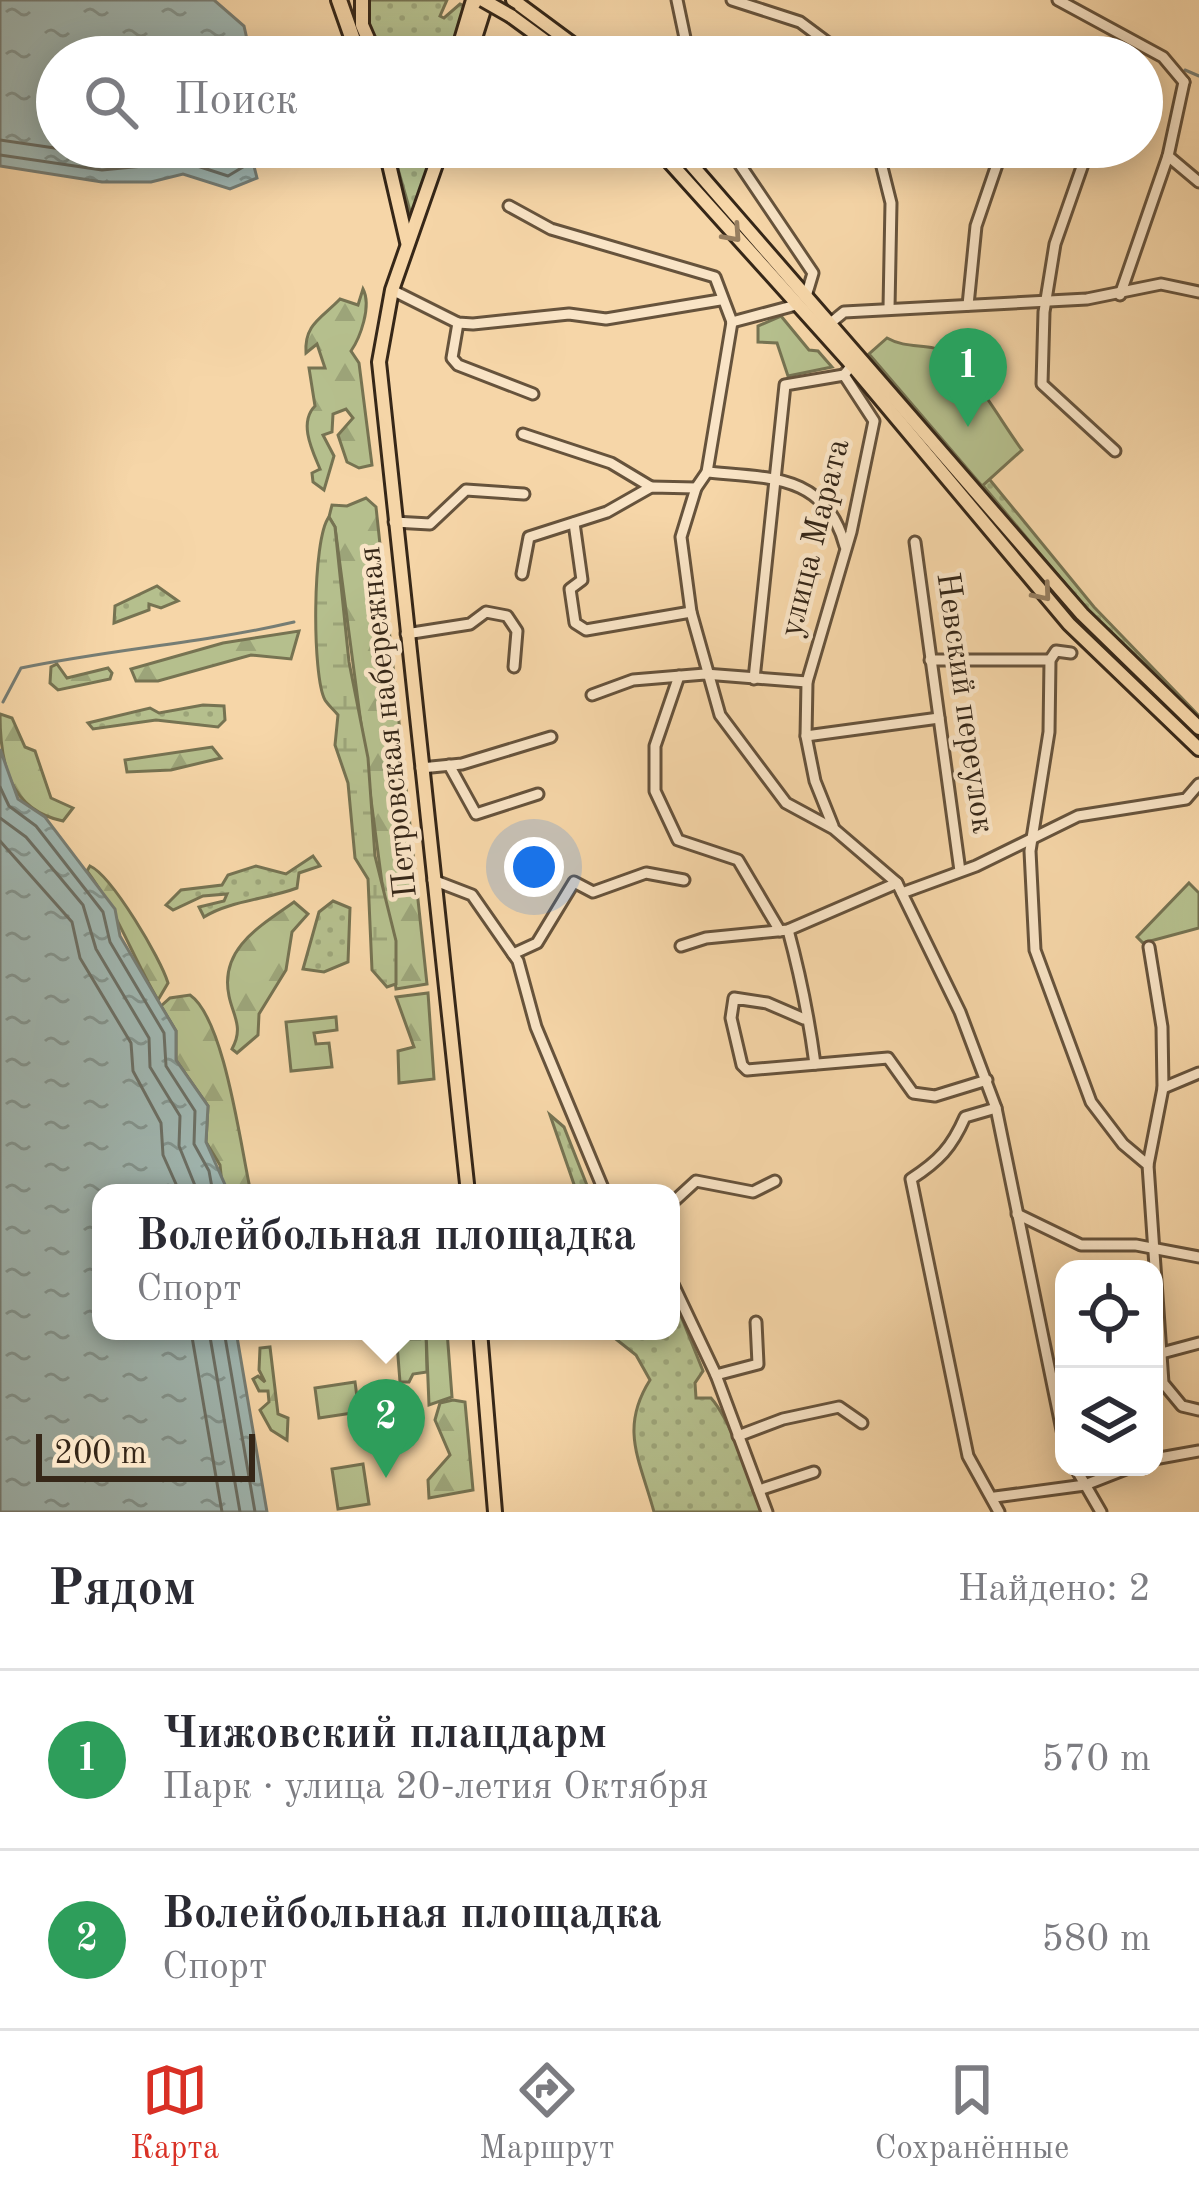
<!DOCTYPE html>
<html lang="ru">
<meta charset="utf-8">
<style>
:root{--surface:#fff;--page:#f7f7f7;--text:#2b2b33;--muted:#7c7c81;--line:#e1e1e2;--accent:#d93025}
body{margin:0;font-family:"Old Standard TT",serif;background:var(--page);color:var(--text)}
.controls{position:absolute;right:36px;bottom:36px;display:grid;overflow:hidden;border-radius:24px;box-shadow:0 6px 30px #0003}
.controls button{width:108px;height:108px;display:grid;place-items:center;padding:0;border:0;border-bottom:3px solid var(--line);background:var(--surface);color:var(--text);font:60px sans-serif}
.scale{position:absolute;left:36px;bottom:30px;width:219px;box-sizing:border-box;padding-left:12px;border:6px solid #362718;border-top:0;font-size:33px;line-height:42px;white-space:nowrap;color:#362718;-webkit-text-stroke:9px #f9e4c6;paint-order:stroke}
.you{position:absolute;left:534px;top:867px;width:42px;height:42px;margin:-30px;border:9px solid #fff;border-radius:50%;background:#1a73e8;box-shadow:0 0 0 18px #1a73e833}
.badge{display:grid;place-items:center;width:78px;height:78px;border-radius:50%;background:var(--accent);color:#fff;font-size:39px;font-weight:700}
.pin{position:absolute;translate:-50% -99px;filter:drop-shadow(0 3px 6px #0008)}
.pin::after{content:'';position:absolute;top:63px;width:42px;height:36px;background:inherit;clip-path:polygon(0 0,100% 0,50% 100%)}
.popup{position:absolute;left:92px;top:1184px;width:588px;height:156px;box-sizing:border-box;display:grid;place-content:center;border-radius:24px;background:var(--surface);filter:drop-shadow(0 3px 9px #0005);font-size:39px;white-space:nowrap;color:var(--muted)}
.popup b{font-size:45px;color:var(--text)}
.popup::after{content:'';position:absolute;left:50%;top:100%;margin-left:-24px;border:24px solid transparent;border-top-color:var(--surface)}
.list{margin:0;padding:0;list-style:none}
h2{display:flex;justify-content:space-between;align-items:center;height:156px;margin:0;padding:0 48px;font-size:51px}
h2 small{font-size:39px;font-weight:400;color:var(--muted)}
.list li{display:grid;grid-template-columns:78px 1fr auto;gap:36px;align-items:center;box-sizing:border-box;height:180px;padding:0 48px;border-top:3px solid var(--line)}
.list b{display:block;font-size:45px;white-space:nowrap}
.list p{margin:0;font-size:39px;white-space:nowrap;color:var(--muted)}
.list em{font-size:39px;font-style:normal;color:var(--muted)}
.icon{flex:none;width:66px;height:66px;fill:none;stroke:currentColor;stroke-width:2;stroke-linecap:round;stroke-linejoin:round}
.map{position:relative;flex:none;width:1199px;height:1512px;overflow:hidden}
.search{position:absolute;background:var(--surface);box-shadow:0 6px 30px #0003;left:36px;right:36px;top:36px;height:132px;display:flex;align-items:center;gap:30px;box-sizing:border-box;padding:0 42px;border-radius:66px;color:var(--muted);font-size:45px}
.sheet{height:516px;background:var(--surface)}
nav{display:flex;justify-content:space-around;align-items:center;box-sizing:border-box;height:168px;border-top:3px solid var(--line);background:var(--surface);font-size:33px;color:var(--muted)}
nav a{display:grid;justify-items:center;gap:6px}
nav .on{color:var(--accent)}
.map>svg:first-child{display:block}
</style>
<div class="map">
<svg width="1199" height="1512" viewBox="0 0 1199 1512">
<defs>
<pattern id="grass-dots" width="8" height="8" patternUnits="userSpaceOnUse" patternTransform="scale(3)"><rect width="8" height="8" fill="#b5bf8d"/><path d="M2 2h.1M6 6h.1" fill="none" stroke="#9ca479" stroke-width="1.8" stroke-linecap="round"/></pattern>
<pattern id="forest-firs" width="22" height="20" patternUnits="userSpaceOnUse" patternTransform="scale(3)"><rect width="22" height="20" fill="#b5bf8d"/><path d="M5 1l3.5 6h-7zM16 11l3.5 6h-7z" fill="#9ca479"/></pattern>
<pattern id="wetland-marsh" width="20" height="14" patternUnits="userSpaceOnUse" patternTransform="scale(3)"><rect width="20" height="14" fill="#b5bf8d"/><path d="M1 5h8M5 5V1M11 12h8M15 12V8" fill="none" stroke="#9ca479"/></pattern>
<pattern id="water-ripples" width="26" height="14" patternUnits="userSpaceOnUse" patternTransform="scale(3)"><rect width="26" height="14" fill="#a0b7b2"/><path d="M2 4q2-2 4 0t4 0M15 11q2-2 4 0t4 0" fill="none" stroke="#839590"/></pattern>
</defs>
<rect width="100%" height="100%" fill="#f6d6a8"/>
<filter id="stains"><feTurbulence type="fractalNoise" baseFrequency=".00167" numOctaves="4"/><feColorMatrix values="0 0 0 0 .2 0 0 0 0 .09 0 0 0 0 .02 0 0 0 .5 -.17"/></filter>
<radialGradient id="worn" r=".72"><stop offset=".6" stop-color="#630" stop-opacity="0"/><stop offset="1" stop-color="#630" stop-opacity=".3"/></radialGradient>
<!-- grass -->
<g fill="url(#grass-dots)" stroke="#767352" stroke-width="3">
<polygon points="368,0 447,0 440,16 444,18 460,4 467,7 453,57 380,57 366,26"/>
<polygon points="433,154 412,218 394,155 412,160"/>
<polygon points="918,392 1094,607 1199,716 1082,604 908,396"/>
<polygon points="157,586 178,601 161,608 149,604 149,610 114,623 115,606"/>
<polygon points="203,705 224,706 225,720 218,727 156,720 93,729 88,723 150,708 159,713"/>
<path d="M313,856L320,866L299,873L297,888C268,899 229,901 204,917L199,907L224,901L227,894L203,896L173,910L166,905L181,890L222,885L228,875L256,866L286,874Z"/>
<polygon points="333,901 350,908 348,962 324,972 303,969 319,912"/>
<polygon points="550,1115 564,1127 590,1193 577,1193"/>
<path d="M671,1291L703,1371L695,1383L696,1398H711C730,1419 752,1482 761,1512H654C640,1460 619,1429 650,1380L636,1355L612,1336L614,1331H671Z"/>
</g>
<!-- forest -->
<g fill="url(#forest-firs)" stroke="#767352" stroke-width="3">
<path d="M363,289C372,306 360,338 351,351L359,363L372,465L359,468L347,462L338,435L353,418L346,409L333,414L332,432L323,435L334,456L324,490L313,482L312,473L320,469C313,452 298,423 315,406L309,368H325L317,344L306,353C304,324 322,318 340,299L358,305Z"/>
<polygon points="366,498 376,507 427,984 396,989 335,527 329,517 332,505 347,506"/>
<polygon points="299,631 291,659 251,655 158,681 136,681 131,669 223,643"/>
<polygon points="57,664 67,678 108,668 112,673 110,679 58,690 50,683 51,667"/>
<path d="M0,714L12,718L25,747L35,751L51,798L73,808L63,821C9,810 0,763 0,714Z"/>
<polygon points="212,747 221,758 171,770 127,772 125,760"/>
<path d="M90,866C112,876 161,959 168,983L158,1000C132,956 117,911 87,871Z"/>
<path d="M294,902L308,914L292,932L286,970L259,1014L258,1035L237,1053L232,1049C244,1027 233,1016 229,996C219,949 260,926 294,902Z"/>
<polygon points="428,993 434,1079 399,1083 398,1051 414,1047 396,997"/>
<path d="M190,995C225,1019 241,1150 251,1193H223L220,1165L206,1142L208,1106L176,1060V1031L161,1006L170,998Z"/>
<polygon points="396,1331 426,1331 427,1372 413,1374 409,1382 400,1382"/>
<polygon points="270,1347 278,1414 288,1418 287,1440 271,1430 260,1410 269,1402 268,1391 259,1391 253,1379 258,1376 265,1382 259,1370 260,1348"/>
<polygon points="453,1400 465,1402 473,1490 429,1498 428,1480 450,1455 435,1420 440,1403"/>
</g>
<!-- wetland -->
<path fill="url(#wetland-marsh)" stroke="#767352" stroke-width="3" d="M329,517L335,527L349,662L368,758L375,856L396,941V984L387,987L372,970L368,879L355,858L348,783L335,745L338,715C334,710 328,705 325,700C312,677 312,538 329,517Z"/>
<!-- park -->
<g fill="#b5bf8d" stroke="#767352" stroke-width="3">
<polygon points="781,316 809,350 818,351 832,367 788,376 777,343 758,342 758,326"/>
<path d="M887,338C908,350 929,342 950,354C970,367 1004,426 1022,450L982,486L869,354Z"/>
<polygon points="1189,883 1199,893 1199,928 1143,943 1137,937"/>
<polygon points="336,1017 337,1030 314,1033 316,1044 329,1043 332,1067 291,1071 286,1022"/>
<polygon points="426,1331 447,1331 452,1397 429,1405"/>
<polygon points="355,1382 359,1412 319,1418 315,1388"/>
<polygon points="363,1464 369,1504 338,1509 332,1469"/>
</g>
<!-- water -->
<g fill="url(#water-ripples)" stroke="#767d74" stroke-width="3">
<polygon points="0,0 214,0 244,26 251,57 57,57 57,147 249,147 257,178 230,189 183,174 151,182 102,182 0,166"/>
<polygon points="0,749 18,799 45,817 115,909 120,936 176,1031 176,1060 208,1106 206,1142 226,1187 223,1193 101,1193 101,1331 236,1331 267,1512 0,1512"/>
</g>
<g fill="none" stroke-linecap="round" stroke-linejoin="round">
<!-- shore -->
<g stroke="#6b6f65" stroke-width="3">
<polyline points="0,140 102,155 182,147"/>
<polyline points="0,155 102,170 185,162 228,176 243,167 238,147"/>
<polyline points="0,787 9,806 36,826 103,912 110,942 164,1033 166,1066 195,1111 194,1144 209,1171 213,1193"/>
<polyline points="0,818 26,837 83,905 96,949 149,1038 150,1067 180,1116 179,1146 198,1193"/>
<polyline points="0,841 72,922 80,958 131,1043 133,1071 161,1123 163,1155 180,1193"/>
<polyline points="191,1331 222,1512"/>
<polyline points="209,1331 240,1512"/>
<polyline points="224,1331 255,1512"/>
</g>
<!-- stream -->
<g stroke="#767d74" stroke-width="3">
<polyline points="1185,70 1199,76"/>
<path d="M3,702L21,668C112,649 204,643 294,622"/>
</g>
<defs>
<g id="minor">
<polyline points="677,0 689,57"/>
<polyline points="732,0 800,22 847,57"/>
<polyline points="1058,0 1163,57 1184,82"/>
<polyline points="728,147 813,273 807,293"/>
<polyline points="877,147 891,203 889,308"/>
<polyline points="1089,147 1055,244 1044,312 1042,384 1115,451"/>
<polyline points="1168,156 1199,182"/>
<polyline points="509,206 551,229 715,277 732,322"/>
<polyline points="392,290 458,323 473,324 569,314 606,319 720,300"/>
<polyline points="1120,295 1168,156 1184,82"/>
<polyline points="968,305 976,226 1003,147"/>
<polyline points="833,321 844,312 1087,299 1161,284 1199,292"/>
<polyline points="732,322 707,472 696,488 681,537 691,612 720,715 786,803 834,829 897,883 960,1012 996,1108 1064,1440"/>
<polyline points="732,322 796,305"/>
<polyline points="458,323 452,358 458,365 533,394"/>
<polyline points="523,434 611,463 651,487"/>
<path d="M707,472C770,478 826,474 845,546"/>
<polyline points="394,522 430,524 466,490 524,494"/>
<polyline points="574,523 582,580 570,589 575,623 586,630 691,612"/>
<polyline points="915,542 960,871"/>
<polyline points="522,574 529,537 607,512 651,487 696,488"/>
<polyline points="406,634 470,624 486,612 507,616 517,631 514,667"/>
<polyline points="1071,653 1056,651 1050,660 1049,732 1030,851 1035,950 1091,1102 1123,1144 1148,1165 1163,1383 1182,1406 1199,1410"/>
<polyline points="930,660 1050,660"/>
<polyline points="679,676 655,746 655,791 678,840 738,860 780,931"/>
<polyline points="754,679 785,385 844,375"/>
<polyline points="592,695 633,680 705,674 807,682"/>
<polyline points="806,736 939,718"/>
<polyline points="449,765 476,814 538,794"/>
<polyline points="421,768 462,764 551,737"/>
<polyline points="833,826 815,781 806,736 807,682 851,532 874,421 844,375 852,365"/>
<polyline points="433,880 472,895 518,961 536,1027 605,1193"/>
<polyline points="902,893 976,866 1078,816 1186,799 1199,784"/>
<path d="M788,930C800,974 809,1019 815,1064"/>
<polyline points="681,946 706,938 788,930 897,883"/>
<polyline points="513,954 537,943 574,882 593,892 646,873 684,880"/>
<polyline points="804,1019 767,1003 734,998 731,1018 742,1065 747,1070 888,1058 913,1093 935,1096 987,1080"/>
<polyline points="1163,1088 1199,1073"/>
<path d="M996,1108L965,1117C952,1147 939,1161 911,1179L968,1456L999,1512"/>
<polyline points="1148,1165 1163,1088 1162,1027 1149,947"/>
<polyline points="671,1204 696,1181 753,1192 775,1181"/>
<polyline points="1017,1214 1081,1245 1136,1245 1199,1257"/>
<polyline points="671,1280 716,1375 767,1512"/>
<polyline points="1158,1354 1199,1343"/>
<polyline points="716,1375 758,1364 756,1322"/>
<polyline points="738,1436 783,1419 839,1407 862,1423"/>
<polyline points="1154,1459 1199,1451"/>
<polyline points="1075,1467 1101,1512"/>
<polyline points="759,1490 814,1472"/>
<polyline points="995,1497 1085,1485 1131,1467"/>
</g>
<g id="major">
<polyline points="362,0 362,25 376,57"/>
<polyline points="513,0 590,57"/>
<polyline points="511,16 567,57"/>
<polyline points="456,57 473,0"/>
<polyline points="385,147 407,242"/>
<polyline points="442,147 392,290 379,362 468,1193"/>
<polyline points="656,147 852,365 1069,624 1199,749"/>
<polyline points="676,147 1082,614 1199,728"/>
<polyline points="480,1331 495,1512"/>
</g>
<g id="highway">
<polyline points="339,0 359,57"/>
<polyline points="468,57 486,0"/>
<polyline points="394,147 414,153 432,147"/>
</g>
</defs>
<!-- minor casing -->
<use href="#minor" stroke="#66533c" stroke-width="15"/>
<!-- major casing -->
<use href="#major" stroke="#362718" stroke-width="18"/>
<!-- highway casing -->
<use href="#highway" stroke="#362718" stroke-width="20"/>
<!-- minor -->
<use href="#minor" stroke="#f9e4c6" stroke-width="9"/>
<!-- major -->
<use href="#major" stroke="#f6d6a8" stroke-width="12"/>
<!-- highway -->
<use href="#highway" stroke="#f6d6a8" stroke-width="14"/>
<defs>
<polyline id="major-bridge" points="483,0 511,16"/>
</defs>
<!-- major-bridge casing -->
<use href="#major-bridge" stroke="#362718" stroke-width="18" stroke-linecap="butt"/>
<!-- major-bridge -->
<use href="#major-bridge" stroke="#f6d6a8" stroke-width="12"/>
</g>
<!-- one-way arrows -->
<defs><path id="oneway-chevron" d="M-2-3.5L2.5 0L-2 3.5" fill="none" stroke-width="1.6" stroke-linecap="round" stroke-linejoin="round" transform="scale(3)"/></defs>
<g stroke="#967e60">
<use href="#oneway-chevron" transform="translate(733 234) rotate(48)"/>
<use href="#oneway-chevron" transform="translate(1043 593) rotate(50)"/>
</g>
<g text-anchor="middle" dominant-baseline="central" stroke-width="9" stroke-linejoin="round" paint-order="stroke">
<!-- street labels -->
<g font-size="33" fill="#362718" stroke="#f9e4c6">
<text transform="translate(816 538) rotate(-76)">улица Марата</text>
<text transform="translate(964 703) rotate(82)">Невский переулок</text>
<text transform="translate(389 722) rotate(-96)">Петровская набережная</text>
</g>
</g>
<rect width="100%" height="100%" filter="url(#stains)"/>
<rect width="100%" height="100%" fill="url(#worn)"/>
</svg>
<div class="controls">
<button><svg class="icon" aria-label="locate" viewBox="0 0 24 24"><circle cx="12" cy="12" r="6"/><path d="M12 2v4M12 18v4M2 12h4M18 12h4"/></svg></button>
<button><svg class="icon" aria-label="layers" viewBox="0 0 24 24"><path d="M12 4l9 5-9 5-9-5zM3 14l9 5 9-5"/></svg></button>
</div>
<div class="scale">200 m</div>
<div class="you"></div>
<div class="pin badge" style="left:968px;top:427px;background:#2e9e5b">1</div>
<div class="pin badge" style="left:386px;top:1478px;background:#2e9e5b">2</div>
<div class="popup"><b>Волейбольная площадка</b>Спорт</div>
<div class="search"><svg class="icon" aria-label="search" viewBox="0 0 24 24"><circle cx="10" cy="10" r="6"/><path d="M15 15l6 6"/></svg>Поиск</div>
</div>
<section class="sheet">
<h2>Рядом<small>Найдено: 2</small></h2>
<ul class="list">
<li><span class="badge" style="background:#2e9e5b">1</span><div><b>Чижовский плацдарм</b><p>Парк · улица 20-летия Октября</p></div><em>570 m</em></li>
<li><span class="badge" style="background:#2e9e5b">2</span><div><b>Волейбольная площадка</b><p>Спорт</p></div><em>580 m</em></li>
</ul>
</section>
<nav>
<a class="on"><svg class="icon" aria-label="map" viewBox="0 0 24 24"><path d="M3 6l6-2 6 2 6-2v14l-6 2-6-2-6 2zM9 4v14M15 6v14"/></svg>Карта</a>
<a><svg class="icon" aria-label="directions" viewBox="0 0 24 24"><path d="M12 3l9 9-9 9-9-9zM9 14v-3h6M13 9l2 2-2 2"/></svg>Маршрут</a>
<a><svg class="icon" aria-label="saved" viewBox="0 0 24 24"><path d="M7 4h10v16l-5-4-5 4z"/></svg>Сохранённые</a>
</nav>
